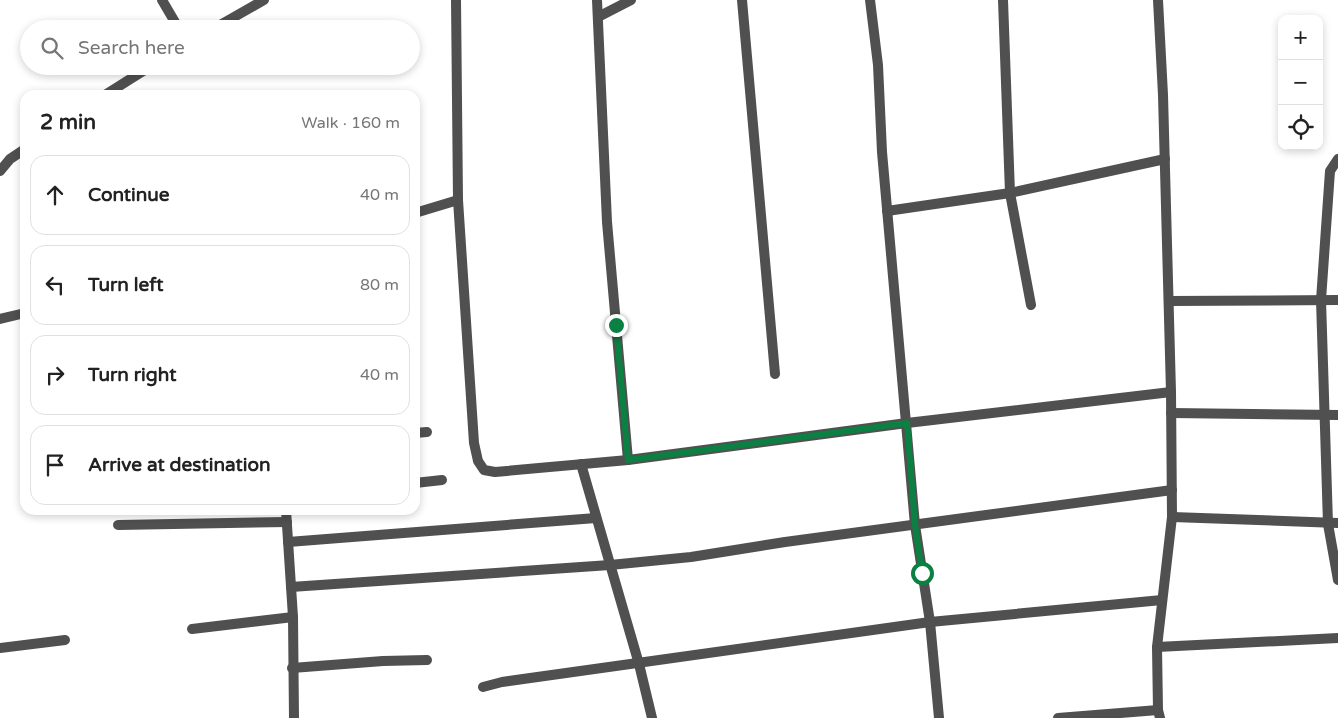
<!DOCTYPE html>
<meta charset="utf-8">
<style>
:root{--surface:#fff;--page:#f2f2f2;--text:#222;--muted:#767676;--line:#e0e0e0}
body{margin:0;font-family:"Varela Round",sans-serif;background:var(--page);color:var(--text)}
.controls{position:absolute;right:15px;top:15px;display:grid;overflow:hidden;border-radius:10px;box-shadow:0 2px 8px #0003}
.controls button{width:45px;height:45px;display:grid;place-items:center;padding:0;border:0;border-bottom:1px solid var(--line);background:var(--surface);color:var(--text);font:25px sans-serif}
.stop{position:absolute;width:15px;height:15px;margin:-11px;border:4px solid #0b8043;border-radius:50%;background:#fff}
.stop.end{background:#0b8043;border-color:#fff;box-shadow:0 1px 5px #0008}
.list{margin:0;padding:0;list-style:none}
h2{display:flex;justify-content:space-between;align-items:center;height:65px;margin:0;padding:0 20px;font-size:21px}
h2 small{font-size:16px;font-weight:400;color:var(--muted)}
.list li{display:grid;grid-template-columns:32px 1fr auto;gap:15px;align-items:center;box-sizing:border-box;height:80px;margin:0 10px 10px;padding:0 10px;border:1px solid var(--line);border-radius:15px}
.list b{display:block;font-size:19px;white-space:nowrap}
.list em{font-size:16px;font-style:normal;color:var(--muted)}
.icon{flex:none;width:28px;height:28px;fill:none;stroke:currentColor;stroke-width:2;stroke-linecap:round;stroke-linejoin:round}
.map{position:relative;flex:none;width:1338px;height:718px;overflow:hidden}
.search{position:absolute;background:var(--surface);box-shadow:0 2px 8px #0003;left:20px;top:20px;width:400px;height:55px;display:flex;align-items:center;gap:12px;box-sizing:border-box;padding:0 18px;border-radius:28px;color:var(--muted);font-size:19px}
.panel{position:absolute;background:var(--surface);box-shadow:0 2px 8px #0003;left:20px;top:90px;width:400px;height:425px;border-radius:15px}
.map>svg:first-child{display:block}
</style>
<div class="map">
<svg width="1338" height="718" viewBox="0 0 1338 718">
<rect width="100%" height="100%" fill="#fff"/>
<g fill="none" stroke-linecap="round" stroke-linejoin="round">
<!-- service -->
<polyline stroke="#505050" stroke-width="10" points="118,525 287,522"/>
<!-- minor -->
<g stroke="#505050" stroke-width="10">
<polyline points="162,0 179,29"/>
<polyline points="456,0 458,200 474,443 478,461 484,470 495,472 628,460 907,423 1171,392"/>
<polyline points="597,0 607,222 628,460"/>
<polyline points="742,0 775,374"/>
<polyline points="870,0 878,65 882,152 915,525 930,622 939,718"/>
<polyline points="1158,0 1163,95 1171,392 1172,517 1157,647 1158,710 1160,718"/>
<polyline points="598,17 631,0"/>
<polyline points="213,29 264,0"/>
<polyline points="105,95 151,66"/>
<polyline points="1338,159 1330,171 1321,300 1328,524 1338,580"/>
<polyline points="0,171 10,159 25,149"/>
<polyline points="887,211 1010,193 1003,0"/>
<polyline points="415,213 458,200"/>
<polyline points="1169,301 1338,300"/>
<polyline points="1031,305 1010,193 1165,159"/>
<polyline points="0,319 25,313"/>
<polyline points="1171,413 1338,415"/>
<polyline points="415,433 427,432"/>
<polyline points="581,464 639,664 652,718"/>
<polyline points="415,483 442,480"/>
<polyline points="286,510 293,617 294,718"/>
<polyline points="1172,517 1338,523"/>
<polyline points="288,542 596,518"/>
<polyline points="291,587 610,565 691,557 785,542 1172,490"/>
<polyline points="192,629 293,617"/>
<polyline points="1157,647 1338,638"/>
<polyline points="0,648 65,640"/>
<polyline points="292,668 383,661 427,660"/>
<polyline points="483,687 502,682 930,622 1162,600"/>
<polyline points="1058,718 1158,710"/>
</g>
</g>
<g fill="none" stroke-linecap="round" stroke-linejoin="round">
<!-- route -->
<polyline stroke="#0b8043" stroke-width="6" points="616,325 628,460 907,423 915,525 922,573"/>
</g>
</svg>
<div class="controls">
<button>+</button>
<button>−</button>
<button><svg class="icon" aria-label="locate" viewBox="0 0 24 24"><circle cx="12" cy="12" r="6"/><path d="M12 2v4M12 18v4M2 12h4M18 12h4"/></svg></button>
</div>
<div class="stop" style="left:922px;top:573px"></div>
<div class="stop end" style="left:616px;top:325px"></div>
<div class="search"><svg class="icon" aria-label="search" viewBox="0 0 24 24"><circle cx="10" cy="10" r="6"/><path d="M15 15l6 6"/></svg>Search here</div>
<section class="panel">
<h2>2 min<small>Walk · 160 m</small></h2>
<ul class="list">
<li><svg class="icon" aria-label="ahead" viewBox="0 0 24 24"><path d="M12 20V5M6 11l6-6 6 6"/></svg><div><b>Continue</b></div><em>40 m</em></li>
<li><svg class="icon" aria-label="left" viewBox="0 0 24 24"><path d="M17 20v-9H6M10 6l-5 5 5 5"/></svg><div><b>Turn left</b></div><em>80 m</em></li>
<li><svg class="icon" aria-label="right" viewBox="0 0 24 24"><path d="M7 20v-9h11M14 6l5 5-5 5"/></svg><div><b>Turn right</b></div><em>40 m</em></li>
<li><svg class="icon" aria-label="arrive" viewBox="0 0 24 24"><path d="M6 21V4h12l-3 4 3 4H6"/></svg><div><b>Arrive at destination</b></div></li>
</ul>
</section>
</div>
